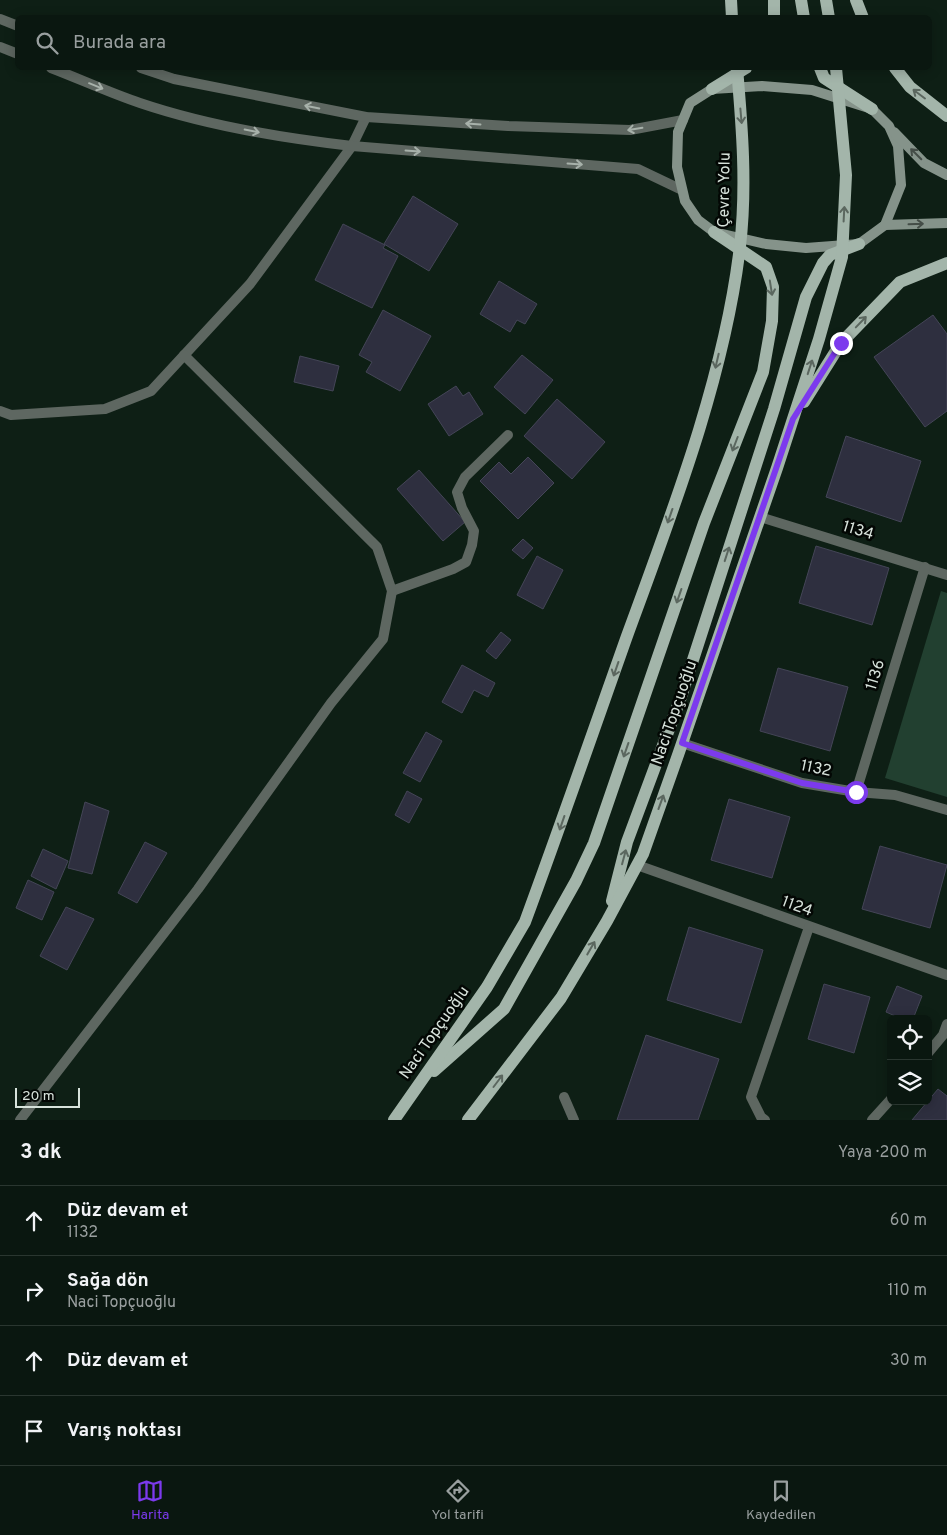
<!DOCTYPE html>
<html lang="tr">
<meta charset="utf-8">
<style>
:root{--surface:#0a1710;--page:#132019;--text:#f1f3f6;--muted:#999f9f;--line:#2a3630;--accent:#7c3aed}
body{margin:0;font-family:Overpass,sans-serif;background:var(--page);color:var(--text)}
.controls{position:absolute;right:15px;bottom:15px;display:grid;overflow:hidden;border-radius:8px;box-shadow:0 2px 12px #0003}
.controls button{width:45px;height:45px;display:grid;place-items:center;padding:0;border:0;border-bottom:1px solid var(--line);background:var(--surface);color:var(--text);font:25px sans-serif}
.scale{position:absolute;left:15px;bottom:12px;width:65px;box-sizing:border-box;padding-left:5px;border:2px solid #d7e2db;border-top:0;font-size:14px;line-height:18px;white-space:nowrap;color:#d7e2db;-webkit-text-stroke:4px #030704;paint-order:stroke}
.stop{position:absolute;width:15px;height:15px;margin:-11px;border:4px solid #7c3aed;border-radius:50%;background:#fff}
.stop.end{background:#7c3aed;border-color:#fff;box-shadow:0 1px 5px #0008}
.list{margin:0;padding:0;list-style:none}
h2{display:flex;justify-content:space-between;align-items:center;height:65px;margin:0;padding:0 20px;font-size:21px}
h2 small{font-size:16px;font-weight:400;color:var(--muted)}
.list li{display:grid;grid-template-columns:32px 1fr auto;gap:15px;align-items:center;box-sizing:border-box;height:70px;padding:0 20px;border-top:1px solid var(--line)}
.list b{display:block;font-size:19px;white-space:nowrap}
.list p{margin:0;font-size:16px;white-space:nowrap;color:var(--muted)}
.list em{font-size:16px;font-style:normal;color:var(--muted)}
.icon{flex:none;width:28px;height:28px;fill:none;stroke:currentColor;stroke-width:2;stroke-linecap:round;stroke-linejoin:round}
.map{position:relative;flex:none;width:947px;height:1120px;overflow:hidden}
.search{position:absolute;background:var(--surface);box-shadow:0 2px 12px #0003;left:15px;right:15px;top:15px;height:55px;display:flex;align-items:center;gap:12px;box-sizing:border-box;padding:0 18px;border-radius:8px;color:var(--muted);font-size:19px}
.sheet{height:345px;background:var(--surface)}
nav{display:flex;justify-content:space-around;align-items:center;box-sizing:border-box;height:70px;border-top:1px solid var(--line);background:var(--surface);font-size:14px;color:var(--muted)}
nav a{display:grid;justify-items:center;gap:2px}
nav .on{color:var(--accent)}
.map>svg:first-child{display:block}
</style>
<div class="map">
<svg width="947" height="1120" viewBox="0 0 947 1120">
<rect width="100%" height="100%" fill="#0e1f15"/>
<!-- green -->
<polygon fill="#224030" points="941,591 947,593 947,797 885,778"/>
<!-- building -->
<g fill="#2e2f3f" stroke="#444557">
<polygon points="413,196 458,224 429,271 384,244"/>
<polygon points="343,224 385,245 383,248 398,256 372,308 315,280"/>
<polygon points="499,281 537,304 525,324 517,320 510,332 480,314"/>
<polygon points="383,310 431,336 400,391 366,372 372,362 359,355"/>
<polygon points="933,315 947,334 947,411 925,427 874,357"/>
<polygon points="522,355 553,380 525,414 494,387"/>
<polygon points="300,356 339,366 333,391 294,382"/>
<polygon points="456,386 463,396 469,392 483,414 449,436 428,404"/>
<polygon points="557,399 605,442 572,479 524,436"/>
<polygon points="846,436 921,461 901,522 826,497"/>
<polygon points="528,457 554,483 518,519 480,481 499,462 511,474"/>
<polygon points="419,470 465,522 443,541 397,489"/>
<polygon points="523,539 533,548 523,559 512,550"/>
<polygon points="816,546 889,568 872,625 799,603"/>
<polygon points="537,556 563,570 543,609 517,595"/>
<polygon points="501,632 511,640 496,659 486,651"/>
<polygon points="462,665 495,683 488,697 474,690 462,713 442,702"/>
<polygon points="778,668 848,687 830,751 760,731"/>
<polygon points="426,732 442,741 420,782 403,773"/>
<polygon points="407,791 422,799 409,823 395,815"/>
<polygon points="729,799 790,817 772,878 711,860"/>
<polygon points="85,802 109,811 92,874 68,868"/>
<polygon points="145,842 167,853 137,903 118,893"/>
<polygon points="880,846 947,865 930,928 862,909"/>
<polygon points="43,849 68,861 56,889 31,876"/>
<polygon points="28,880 54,892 42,920 16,908"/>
<polygon points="66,907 94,919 67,970 40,956"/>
<polygon points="689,927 763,950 741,1023 667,1000"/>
<polygon points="824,984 870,997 854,1053 808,1039"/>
<polygon points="897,986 922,996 913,1019 902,1019 886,1012"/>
<polygon points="646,1035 719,1059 698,1120 617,1120"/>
<polygon points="938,1089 947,1096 947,1120 912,1120"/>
</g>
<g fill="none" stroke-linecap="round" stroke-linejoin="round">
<!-- service -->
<polyline stroke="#5e6761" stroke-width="10" points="564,1097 574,1120"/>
<!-- minor -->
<g stroke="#5e6761" stroke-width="10">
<polyline points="0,411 11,415 105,409 151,391 250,284 352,146 366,117"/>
<polyline points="760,517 947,575"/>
<polyline points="392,591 453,569 466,562 472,545 474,531 462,508 457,492 465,477 508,435"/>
<polyline points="682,743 802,783 856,792 895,795 947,810"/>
<polyline points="856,792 925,567"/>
<polyline points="637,865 947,975"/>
<polyline points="928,1053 943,1035 947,1024"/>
<polyline points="20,1120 198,889 331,703 383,639 392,591 377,547 184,355"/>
<polyline points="765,1120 761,1117 751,1097 809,927"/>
<polyline points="872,1120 891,1099"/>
</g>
<!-- tertiary -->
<g stroke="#5e6761" stroke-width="10">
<polyline points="0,19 18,26"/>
<polyline points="0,47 18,54"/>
<path d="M51,68C80,79 110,93 140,103C208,126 281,138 352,146L638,169L682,190"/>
<polyline points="141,68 174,79 366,117 508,126 630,130 683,120"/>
</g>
<!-- secondary -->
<g stroke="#85938a" stroke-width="10">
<polygon points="762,86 812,90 872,109 889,126 898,146 901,185 885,225 859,244 806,248 766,244 714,232 698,220 685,201 677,167 678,132 690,103 712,89"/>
<polyline points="894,132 924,163 947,175"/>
<polyline points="885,225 947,223"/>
</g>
<!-- primary -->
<g stroke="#a3b5aa" stroke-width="12">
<polyline points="731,0 732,18"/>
<polyline points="774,0 774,18"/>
<polyline points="801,0 804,18"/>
<polyline points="826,0 829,18"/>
<polyline points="856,0 863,18"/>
<polyline points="820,68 824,78 872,109"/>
<polyline points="895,68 910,87 947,116"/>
<polyline points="712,89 746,68"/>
<polyline points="804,402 841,343 900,282 947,263"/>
<polyline points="612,901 627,842 681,697 774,409 806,297 823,263 830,255 859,244"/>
<polyline points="434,1071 504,1009 576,881 594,843 704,523 763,372 772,321 773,287 766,267 714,232"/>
<path d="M394,1120L487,987L525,922C560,827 593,732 627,636C672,513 725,376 740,246C747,187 742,126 737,68"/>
<polyline points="468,1120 561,998 607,921 643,854 678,755 777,468 819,339 842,257 846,175 836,68"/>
</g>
</g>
<!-- one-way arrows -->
<defs><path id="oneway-shaft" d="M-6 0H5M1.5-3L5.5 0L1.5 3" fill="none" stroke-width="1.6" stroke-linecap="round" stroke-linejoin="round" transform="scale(1.25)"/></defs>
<g stroke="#a7b1aa">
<use href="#oneway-shaft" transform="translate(96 86) rotate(22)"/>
<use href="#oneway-shaft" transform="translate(312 107) rotate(-169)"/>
<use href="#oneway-shaft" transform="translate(473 124) rotate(-176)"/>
<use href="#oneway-shaft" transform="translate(635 129) rotate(171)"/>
<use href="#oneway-shaft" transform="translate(252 131) rotate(11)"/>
<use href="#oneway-shaft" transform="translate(413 151) rotate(4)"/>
<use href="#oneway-shaft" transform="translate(575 164) rotate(4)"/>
</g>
<g stroke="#5b675f">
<use href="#oneway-shaft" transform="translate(919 94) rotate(-143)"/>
<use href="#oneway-shaft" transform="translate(741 116) rotate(85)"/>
<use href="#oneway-shaft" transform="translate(844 214) rotate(-87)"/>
<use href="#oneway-shaft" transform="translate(771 288) rotate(81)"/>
<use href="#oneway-shaft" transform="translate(861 322) rotate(-46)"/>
<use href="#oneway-shaft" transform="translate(717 361) rotate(103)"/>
<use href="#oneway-shaft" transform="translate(810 367) rotate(-72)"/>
<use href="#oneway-shaft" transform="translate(735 444) rotate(111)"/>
<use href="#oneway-shaft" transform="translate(670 516) rotate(109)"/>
<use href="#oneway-shaft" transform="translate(727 554) rotate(-72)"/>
<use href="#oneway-shaft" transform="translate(679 596) rotate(109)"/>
<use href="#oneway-shaft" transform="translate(616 669) rotate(109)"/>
<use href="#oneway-shaft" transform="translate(626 750) rotate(109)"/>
<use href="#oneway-shaft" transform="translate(661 802) rotate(-70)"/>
<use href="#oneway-shaft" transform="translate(562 823) rotate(109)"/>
<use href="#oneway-shaft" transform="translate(624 857) rotate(-75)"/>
<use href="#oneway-shaft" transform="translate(591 948) rotate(-60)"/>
<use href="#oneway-shaft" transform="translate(498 1081) rotate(-53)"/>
</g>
<g stroke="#444d47">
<use href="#oneway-shaft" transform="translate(916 154) rotate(-135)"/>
<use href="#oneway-shaft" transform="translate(916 224) rotate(-2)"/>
</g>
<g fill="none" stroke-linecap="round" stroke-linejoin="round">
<!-- route -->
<polyline stroke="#7c3aed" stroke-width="6" points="841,343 793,419 682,743 802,783 856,792"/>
</g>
<g text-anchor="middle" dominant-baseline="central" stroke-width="5" stroke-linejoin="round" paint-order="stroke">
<!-- street labels -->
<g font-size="16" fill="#d7e2db" stroke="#030704">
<text transform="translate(725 190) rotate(-89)">Çevre Yolu</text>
<text transform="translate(858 531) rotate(17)">1134</text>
<text transform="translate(876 675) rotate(-73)">1136</text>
<text transform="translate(675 713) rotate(-71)">Naci Topçuoğlu</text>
<text transform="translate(816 769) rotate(12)">1132</text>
<text transform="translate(797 907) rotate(20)">1124</text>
<text transform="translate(435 1033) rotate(-55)">Naci Topçuoğlu</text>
</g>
</g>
</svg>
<div class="controls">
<button><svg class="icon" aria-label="locate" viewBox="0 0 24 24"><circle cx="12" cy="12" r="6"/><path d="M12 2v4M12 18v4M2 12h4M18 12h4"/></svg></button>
<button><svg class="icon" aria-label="layers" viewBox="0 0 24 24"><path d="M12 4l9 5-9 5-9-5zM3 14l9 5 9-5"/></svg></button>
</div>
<div class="scale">20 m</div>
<div class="stop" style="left:856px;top:792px"></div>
<div class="stop end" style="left:841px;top:343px"></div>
<div class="search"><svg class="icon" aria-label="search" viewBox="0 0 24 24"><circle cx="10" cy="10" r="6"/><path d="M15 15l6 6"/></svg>Burada ara</div>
</div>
<section class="sheet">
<h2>3 dk<small>Yaya · 200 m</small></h2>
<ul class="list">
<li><svg class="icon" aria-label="ahead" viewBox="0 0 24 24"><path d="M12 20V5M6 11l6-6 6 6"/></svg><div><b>Düz devam et</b><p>1132</p></div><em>60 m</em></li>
<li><svg class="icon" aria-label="right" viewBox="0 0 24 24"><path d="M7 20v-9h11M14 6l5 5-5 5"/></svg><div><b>Sağa dön</b><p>Naci Topçuoğlu</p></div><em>110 m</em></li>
<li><svg class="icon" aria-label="ahead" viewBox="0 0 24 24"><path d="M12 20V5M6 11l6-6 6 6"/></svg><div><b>Düz devam et</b></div><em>30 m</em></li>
<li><svg class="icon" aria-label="arrive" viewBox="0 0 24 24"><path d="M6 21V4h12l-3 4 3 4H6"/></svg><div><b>Varış noktası</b></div></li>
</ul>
</section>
<nav>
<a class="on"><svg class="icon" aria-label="map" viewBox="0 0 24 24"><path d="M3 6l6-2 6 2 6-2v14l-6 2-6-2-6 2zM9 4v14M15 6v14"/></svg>Harita</a>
<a><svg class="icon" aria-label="directions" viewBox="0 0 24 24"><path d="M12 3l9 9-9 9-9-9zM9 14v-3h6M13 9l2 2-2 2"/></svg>Yol tarifi</a>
<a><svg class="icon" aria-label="saved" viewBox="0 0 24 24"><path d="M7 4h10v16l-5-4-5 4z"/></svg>Kaydedilen</a>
</nav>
